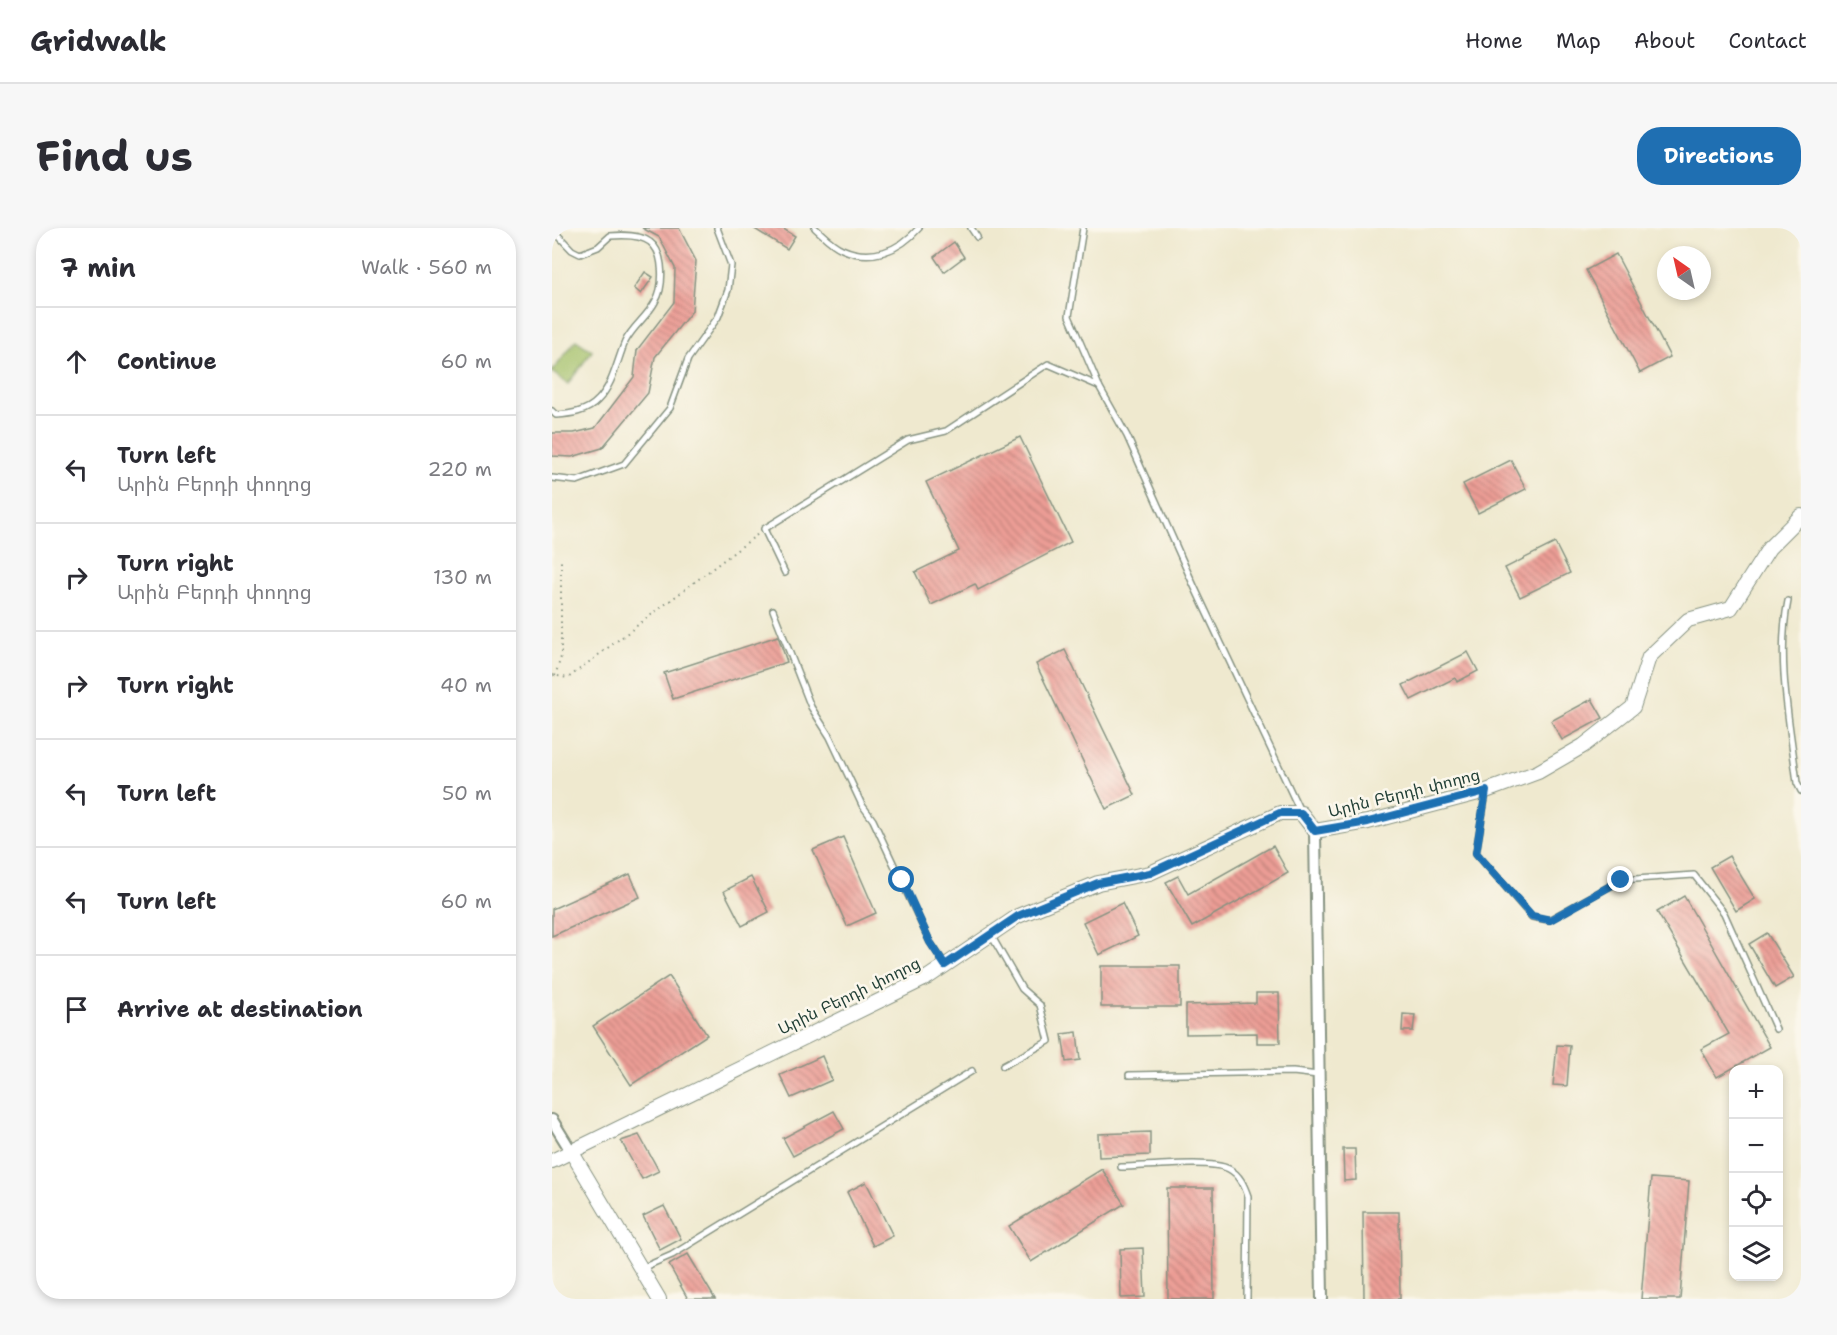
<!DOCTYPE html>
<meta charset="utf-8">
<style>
:root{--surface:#fff;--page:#f7f7f7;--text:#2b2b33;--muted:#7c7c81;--line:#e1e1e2;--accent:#1f6fb2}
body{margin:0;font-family:"Shantell Sans","Noto Sans Armenian",sans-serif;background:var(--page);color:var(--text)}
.controls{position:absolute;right:18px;bottom:18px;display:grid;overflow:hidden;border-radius:12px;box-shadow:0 3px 9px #0003}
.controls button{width:54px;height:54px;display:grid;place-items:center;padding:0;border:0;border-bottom:2px solid var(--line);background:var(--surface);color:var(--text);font:30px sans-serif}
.compass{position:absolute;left:1105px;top:18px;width:54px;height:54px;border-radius:50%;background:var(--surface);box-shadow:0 3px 9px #0003;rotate:326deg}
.stop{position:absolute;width:18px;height:18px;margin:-14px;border:4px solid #1f6fb2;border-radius:50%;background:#fff}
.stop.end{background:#1f6fb2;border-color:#fff;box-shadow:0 2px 6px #0008}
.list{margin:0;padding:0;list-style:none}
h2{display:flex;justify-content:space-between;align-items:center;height:78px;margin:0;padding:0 24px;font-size:26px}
h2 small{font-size:20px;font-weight:400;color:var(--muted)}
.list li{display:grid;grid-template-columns:39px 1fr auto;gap:18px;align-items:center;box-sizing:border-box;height:108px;padding:0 24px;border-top:2px solid var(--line)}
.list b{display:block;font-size:22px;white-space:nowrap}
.list p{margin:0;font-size:20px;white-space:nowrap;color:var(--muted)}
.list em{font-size:20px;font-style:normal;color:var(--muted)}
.icon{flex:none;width:33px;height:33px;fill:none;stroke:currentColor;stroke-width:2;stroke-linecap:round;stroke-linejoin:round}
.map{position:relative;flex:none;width:1249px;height:1071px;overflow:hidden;border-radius:24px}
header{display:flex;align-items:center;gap:36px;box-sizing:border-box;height:84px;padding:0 30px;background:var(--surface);border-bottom:2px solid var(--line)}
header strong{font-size:28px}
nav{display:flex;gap:33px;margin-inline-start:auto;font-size:21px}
.intro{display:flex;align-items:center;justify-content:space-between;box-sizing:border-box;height:144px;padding:0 36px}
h1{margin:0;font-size:42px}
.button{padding:15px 27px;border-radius:24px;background:var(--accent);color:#fff;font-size:21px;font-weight:700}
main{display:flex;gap:36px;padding:0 36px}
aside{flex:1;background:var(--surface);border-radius:24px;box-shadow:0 3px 9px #0003}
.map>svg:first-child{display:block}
</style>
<header>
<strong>Gridwalk</strong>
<nav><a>Home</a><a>Map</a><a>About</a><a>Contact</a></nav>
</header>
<div class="intro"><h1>Find us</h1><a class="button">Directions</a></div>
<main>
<aside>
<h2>7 min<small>Walk · 560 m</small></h2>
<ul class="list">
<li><svg class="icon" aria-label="ahead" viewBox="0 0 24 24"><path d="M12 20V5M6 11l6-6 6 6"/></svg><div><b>Continue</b></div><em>60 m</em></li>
<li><svg class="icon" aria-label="left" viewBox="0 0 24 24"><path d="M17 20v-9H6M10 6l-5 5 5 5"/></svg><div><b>Turn left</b><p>Արին Բերդի փողոց</p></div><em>220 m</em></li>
<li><svg class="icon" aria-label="right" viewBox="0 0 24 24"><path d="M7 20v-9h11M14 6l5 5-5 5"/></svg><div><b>Turn right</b><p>Արին Բերդի փողոց</p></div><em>130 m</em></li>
<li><svg class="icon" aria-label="right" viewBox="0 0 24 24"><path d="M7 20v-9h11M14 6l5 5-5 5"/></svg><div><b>Turn right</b></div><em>40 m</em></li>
<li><svg class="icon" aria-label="left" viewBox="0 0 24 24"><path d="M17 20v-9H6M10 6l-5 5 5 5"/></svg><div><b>Turn left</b></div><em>50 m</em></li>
<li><svg class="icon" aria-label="left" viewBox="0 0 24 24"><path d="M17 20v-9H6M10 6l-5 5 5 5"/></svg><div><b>Turn left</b></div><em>60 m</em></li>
<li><svg class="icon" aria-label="arrive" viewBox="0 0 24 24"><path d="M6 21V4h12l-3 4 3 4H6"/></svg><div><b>Arrive at destination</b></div></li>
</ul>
</aside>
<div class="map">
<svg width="1249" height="1071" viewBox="0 0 1249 1071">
<defs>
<pattern id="building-back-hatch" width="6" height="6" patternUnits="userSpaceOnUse" patternTransform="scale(1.5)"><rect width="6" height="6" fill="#ec9d95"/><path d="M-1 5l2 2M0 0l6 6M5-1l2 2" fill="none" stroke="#bf817a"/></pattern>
</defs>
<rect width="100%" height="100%" fill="#fbf7ec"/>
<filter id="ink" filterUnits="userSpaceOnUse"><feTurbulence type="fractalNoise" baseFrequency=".0167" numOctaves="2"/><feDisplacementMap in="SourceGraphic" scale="12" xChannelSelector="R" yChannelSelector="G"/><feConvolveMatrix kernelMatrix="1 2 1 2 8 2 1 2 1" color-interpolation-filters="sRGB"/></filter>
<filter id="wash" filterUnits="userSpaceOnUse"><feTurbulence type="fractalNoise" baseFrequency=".008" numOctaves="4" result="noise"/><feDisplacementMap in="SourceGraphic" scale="24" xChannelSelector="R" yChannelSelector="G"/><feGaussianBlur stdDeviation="1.35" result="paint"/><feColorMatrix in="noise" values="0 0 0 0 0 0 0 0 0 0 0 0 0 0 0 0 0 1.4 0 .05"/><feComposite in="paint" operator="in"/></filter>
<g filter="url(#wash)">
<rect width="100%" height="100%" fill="#efe9cf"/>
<!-- garden -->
<polygon fill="#a2bf66" stroke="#607e4d" stroke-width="1.5" points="24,112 40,123 16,156 0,144"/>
<g id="blocks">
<!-- building -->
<g fill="url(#building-back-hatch)">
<polygon points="90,0 127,0 144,33 140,83 103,129 96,165 50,220 20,229 0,228 0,205 22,205 43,200 82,149 85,122 122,74 123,40 107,9"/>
<polygon points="201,0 230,0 243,8 235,21"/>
<polygon points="402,14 412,29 392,44 382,29"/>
<polygon points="1064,26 1118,129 1088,145 1034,42"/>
<polygon points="93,44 101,49 89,66 82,60"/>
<polygon points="468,209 519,314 426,362 423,356 379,377 363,344 407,323 374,254"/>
<polygon points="959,232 974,261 926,285 911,256"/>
<polygon points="1003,315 1018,345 968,369 953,340"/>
<polygon points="226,408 235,434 121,471 112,445"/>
<polygon points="513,422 583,567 554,581 484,436"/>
<polygon points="916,424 926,443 905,454 903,450 859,472 851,457"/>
<polygon points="1040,471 1051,490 1010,512 999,493"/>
<polygon points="291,609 324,685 295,698 261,622"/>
<polygon points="721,618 736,645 640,699 614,654 626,648 636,666"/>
<polygon points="1177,628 1203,671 1184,683 1158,639"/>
<polygon points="78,646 88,669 0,708 0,681"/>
<polygon points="199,649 217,684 190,698 172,663"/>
<polygon points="1132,668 1218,819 1165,849 1149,821 1177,806 1105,684"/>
<polygon points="570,675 586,708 547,727 531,694"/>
<polygon points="1215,705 1242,749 1223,760 1197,716"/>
<rect x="549" y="738" width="79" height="41"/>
<polygon points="117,748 155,807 79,857 41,798"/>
<polygon points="704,765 727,765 728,815 705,815 705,805 634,806 634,777 704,775"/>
<polygon points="851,786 863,787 861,803 850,803"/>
<polygon points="525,804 528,832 514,834 510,806"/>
<polygon points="1005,817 1018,818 1015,858 1001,857"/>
<polygon points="270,828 280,852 239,870 228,847"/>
<polygon points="282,883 292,901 241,928 231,910"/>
<polygon points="598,904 598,927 547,929 546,906"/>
<polygon points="87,907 107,943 90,951 69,913"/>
<polygon points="791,921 803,921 804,952 792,953"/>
<polygon points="550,941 572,976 479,1034 457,998"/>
<polygon points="1099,950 1137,953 1128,1071 1089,1071"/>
<polygon points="314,954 341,1008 321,1018 295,964"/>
<polygon points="615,960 661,960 662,1071 616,1071"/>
<polygon points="112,978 129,1011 108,1022 91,988"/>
<polygon points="811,984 847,984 848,1071 812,1071"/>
<polygon points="591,1020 593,1069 569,1070 568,1021"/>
<polygon points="136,1026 163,1071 136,1071 117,1037"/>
</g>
</g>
</g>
<g filter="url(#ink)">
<use href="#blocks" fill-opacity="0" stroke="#879382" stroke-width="1.5"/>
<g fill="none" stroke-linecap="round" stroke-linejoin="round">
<defs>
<g id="service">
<path d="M263,0C271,7 280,17 290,21C319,34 347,23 367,0"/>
<polyline points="419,0 425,9"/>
<polyline points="531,0 517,88 547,158 575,208 642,358 748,583"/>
<path d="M0,1L20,22L28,26L46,19L58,8C70,7 88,6 98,14C113,25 112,60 103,74C95,89 80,99 73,114C65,133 61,157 46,172C35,184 19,186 4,187L0,183"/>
<polyline points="0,250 25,253 72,236 118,180 136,131 166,89 176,62 179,37 165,0"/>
<polyline points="233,345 212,301 356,212 394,203 496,136 547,158"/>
<path d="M1236,373C1224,432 1238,496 1245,555L1249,563"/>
<polyline points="221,382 259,479 278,509 310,577 321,592 378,714 392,735"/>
<polyline points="934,564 924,625 980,689 997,692 1069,652 1142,647 1172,685 1224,801"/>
<polyline points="439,707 470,761 488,777 497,813 451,838"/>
<polyline points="577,847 741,844 766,847"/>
<path d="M569,939C593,939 659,931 677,941C688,947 692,957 696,968L695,1071"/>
<polyline points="90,1040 120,1027 420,843"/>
</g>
<g id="minor">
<polyline points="763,603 770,1071"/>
<polyline points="0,892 19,923"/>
</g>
<g id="tertiary">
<polyline points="19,923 107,1071"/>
<polyline points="0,933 376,749 466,688 546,655 598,645 728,585 749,585 763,603 816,594 934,563 986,544 1031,518 1081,479 1097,429 1136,392 1179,380 1217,320 1249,288"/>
</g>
</defs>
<!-- service casing -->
<use href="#service" stroke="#879382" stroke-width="8"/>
<!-- minor casing -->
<use href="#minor" stroke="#879382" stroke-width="14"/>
<!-- tertiary casing -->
<use href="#tertiary" stroke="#879382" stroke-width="16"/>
<!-- path -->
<g stroke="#879382" stroke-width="2" stroke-dasharray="1.5 4.5" stroke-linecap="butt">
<polyline points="0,447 16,450 206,306"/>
<polyline points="3,448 9,429 9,330"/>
</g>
<!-- service -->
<use href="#service" stroke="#fff" stroke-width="5"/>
<!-- minor -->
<use href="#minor" stroke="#fff" stroke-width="10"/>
<!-- tertiary -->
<use href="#tertiary" stroke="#fff" stroke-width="14"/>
</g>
</g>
<g fill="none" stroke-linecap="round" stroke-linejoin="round" filter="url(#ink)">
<!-- route -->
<polyline stroke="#1f6fb2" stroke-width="8" points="350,652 378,714 393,737 466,688 546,655 598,645 728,585 749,585 763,603 816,594 934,563 924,625 980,688 998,692 1069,652"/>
</g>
<g text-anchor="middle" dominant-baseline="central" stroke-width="5" stroke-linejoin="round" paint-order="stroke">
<!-- street labels -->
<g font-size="16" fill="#1f3d34" stroke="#fbf7ec">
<text transform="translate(852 565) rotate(-14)">Արին Բերդի փողոց</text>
<text transform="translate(297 768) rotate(-26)">Արին Բերդի փողոց</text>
</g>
</g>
</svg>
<div class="controls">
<button>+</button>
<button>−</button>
<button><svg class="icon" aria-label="locate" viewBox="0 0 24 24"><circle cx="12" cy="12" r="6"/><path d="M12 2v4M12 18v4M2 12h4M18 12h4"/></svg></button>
<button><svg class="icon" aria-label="layers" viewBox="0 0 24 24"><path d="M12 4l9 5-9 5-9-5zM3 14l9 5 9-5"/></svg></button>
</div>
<svg class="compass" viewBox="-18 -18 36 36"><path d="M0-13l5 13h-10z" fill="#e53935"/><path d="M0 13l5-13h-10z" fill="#7c7c81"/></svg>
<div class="stop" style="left:350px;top:652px"></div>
<div class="stop end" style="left:1069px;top:652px"></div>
</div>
</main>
